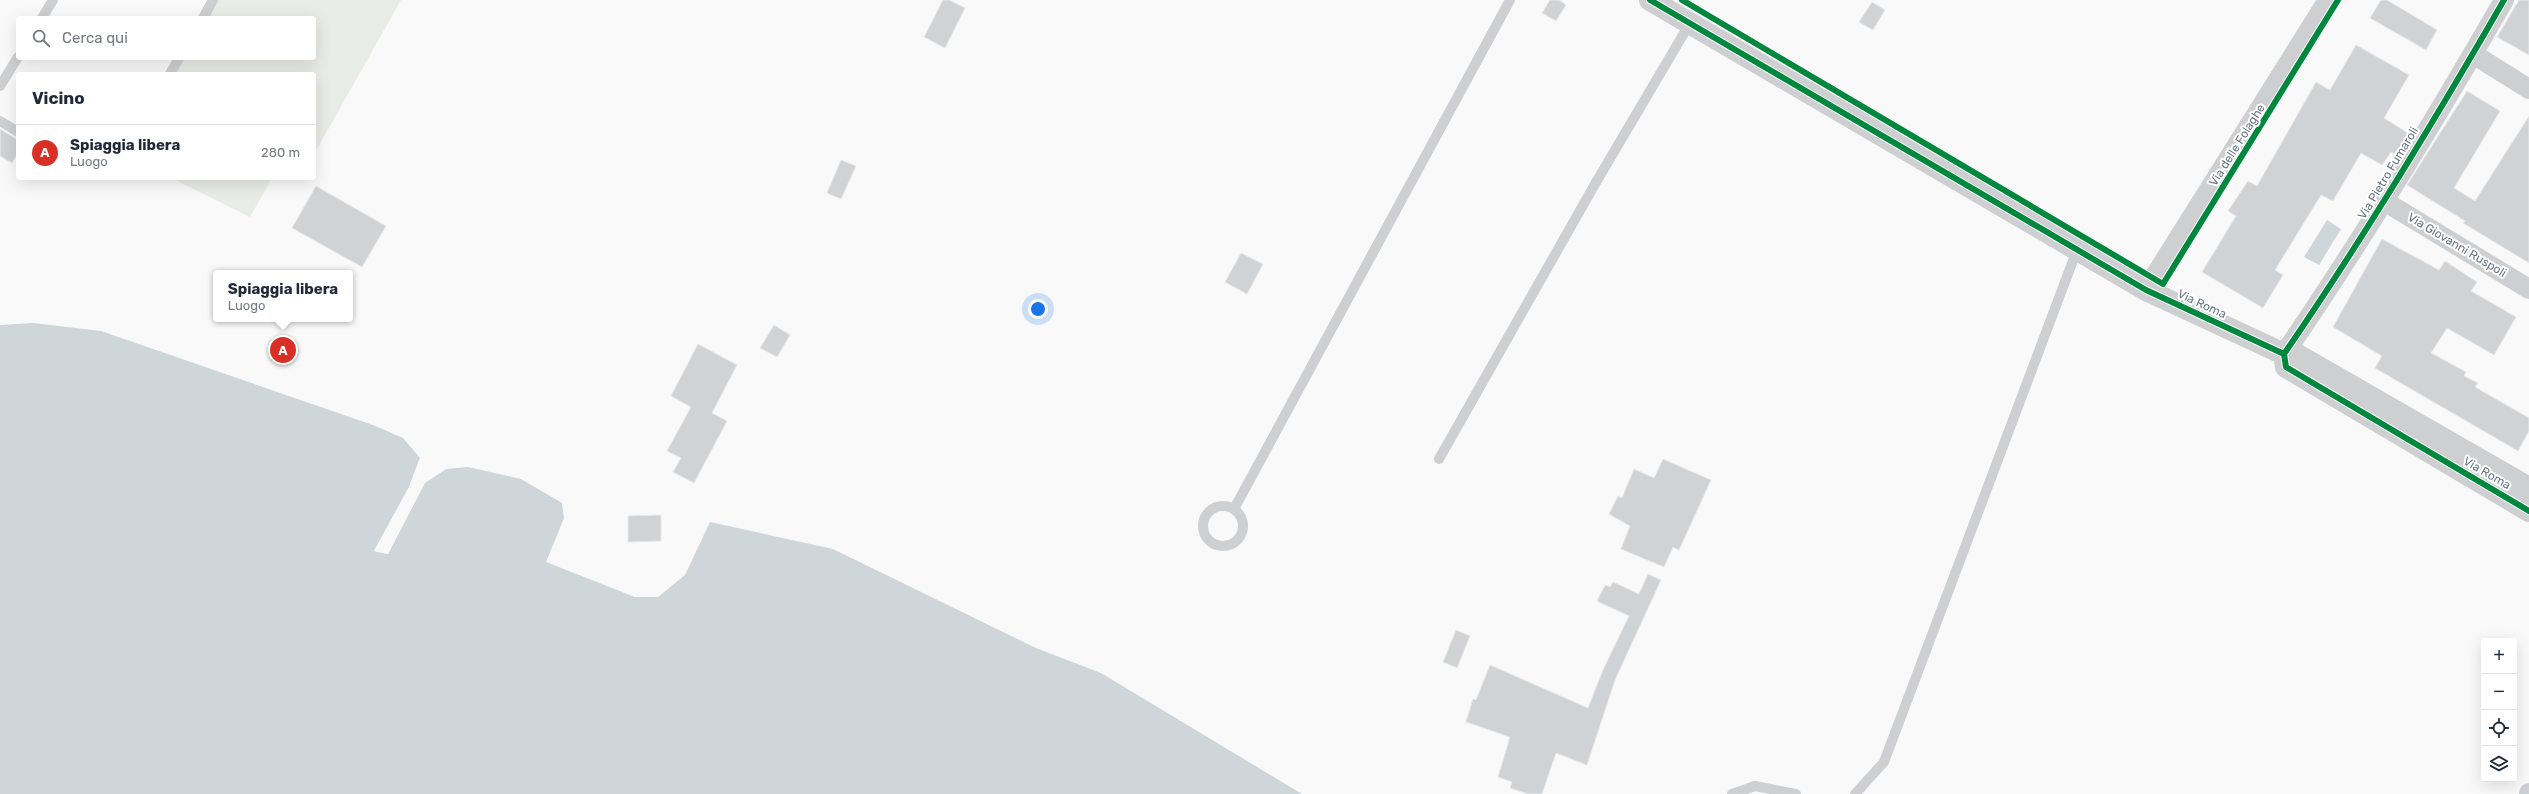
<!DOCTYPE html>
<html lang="it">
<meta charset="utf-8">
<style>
:root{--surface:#fff;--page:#f2f2f3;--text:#1f2937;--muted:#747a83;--line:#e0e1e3;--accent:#d93025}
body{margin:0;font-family:Rubik,sans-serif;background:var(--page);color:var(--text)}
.controls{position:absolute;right:12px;bottom:12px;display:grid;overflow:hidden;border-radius:4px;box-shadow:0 4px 16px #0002}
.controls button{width:36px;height:36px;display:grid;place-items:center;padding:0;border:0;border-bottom:1px solid var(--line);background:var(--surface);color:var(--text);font:20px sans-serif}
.you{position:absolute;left:1038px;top:309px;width:14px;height:14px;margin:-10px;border:3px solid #fff;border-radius:50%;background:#1a73e8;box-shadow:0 0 0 6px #1a73e833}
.badge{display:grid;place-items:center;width:26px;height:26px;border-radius:50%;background:var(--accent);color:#fff;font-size:13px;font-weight:700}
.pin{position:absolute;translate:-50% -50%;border:2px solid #fff;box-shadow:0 1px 4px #0006}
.popup{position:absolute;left:213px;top:270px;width:140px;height:52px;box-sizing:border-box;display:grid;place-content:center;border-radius:4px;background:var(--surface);filter:drop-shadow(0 1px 3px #0005);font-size:13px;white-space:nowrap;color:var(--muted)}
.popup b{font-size:15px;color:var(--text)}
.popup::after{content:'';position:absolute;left:50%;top:100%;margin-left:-8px;border:8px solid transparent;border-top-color:var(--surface)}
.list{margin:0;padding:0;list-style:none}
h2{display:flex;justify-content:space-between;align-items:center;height:52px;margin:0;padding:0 16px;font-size:17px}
h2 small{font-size:13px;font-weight:400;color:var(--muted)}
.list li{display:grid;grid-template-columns:26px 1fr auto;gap:12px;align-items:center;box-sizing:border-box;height:56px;padding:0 16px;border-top:1px solid var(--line)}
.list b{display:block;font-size:15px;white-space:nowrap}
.list p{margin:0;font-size:13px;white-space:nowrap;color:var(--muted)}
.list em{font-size:13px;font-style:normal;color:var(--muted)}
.icon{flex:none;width:22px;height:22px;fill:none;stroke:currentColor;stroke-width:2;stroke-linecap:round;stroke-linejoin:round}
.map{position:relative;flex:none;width:2529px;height:794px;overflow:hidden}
.search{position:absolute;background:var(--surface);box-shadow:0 4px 16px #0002;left:16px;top:16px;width:300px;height:44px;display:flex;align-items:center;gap:10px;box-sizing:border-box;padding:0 14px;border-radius:4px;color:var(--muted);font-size:15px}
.panel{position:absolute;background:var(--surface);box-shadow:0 4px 16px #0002;left:16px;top:72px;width:300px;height:108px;border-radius:4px}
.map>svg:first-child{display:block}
</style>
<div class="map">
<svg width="2529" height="794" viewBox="0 0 2529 794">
<rect width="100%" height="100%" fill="#f9f9f9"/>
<!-- green -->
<g fill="#e8ebe6">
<polygon points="218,0 401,0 317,149 314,147 314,74 173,74 183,58 314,58 314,18 207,18"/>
<polygon points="171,178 272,178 250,217"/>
</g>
<!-- water -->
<g fill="#ced6d9">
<polygon points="2327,220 2341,229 2319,265 2304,257"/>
<polygon points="33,323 101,331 373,425 403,438 420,458 409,487 374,551 388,554 425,482 446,469 468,467 521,479 562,503 564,518 546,562 635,597 658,597 685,575 710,522 833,549 1036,648 1101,673 1302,794 0,794 0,325"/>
</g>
<!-- pier -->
<polygon fill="#f9f9f9" points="420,458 421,458 411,488 377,550 387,552 423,481 444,468 446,469 425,483 388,554 374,551 409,487"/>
<!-- building -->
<g fill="#d0d2d3" stroke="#e8e8e8">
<polygon points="943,0 949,0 965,8 945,48 924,37"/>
<polygon points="1550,0 1559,0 1566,5 1556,21 1542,13"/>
<polygon points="2381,0 2387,0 2437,30 2426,50 2370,18"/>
<polygon points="2519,0 2529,0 2529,55 2497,37"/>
<polygon points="1872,2 1885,10 1873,30 1859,22"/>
<polygon points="2356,45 2409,75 2384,118 2411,135 2398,156 2391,152 2382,165 2361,153 2333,201 2321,195 2275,270 2283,275 2263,308 2202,272 2236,216 2228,211 2248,181 2257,186 2316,82 2330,90"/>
<polygon points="2467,91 2500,111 2454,188 2475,201 2529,116 2529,263 2463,223 2465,221 2407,185"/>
<polygon points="0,129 18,140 18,153 12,163 0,156"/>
<polygon points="841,160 856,166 841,199 827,193"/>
<polygon points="316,186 386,226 362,267 292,228"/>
<polygon points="2382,239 2439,270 2445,261 2477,282 2471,291 2516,317 2494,355 2447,328 2431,353 2466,372 2464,376 2478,383 2475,387 2529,418 2529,431 2518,451 2375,368 2382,356 2333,327"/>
<polygon points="1241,253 1263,264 1247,294 1225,282"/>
<polygon points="774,325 790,335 777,357 760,348"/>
<polygon points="698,344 737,365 712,413 727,421 694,483 673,472 681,458 667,451 691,407 671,396"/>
<polygon points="1663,459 1711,480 1679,550 1673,547 1664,567 1621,549 1630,526 1609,514 1618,496 1622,498 1634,469 1654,478"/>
<polygon points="661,515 661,541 628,542 628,516"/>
<polygon points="1648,574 1661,580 1615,680 1587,765 1556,753 1542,794 1528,794 1510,788 1512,782 1498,777 1510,737 1466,722 1473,699 1476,700 1490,665 1588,708 1603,670 1629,616 1597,601 1605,585 1610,587 1613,582 1639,594"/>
<polygon points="1456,630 1470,636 1457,668 1443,662"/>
</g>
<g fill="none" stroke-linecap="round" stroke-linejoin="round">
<!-- service -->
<g stroke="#cecfd0" stroke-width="10">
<polyline points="42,18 53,0"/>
<polyline points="203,18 213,0"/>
<polyline points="170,74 179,58"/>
<polyline points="0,86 18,57"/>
<polyline points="0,121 18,132"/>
<polyline points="1439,459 1595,184 1690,23"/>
<circle cx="1223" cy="526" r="20"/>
<polyline points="1234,509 1510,0"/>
<polyline points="1732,794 1755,786 1796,794"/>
<polyline points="1855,794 1884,762 2077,250"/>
</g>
<!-- minor -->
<g stroke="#cecfd0" stroke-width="20">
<polyline points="2473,54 2529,89"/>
<polyline points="2384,201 2529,289"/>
<polyline points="2146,290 2328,0"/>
<path d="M2284,354C2363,239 2435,120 2504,0"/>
<polyline points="2529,794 2529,793"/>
</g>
<!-- tertiary -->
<g stroke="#cecfd0" stroke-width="22">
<polyline points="1650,0 2146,290 2284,354 2296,354 2529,488"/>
<polyline points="2284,354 2286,367 2529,511"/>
</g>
<defs>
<g id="cycleway">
<polyline points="1650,0 2146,290 2284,354"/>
<polyline points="1682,0 2163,284 2338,0"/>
<path d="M2284,354C2363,239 2435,120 2504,0"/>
<polyline points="2284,354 2286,367 2529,511"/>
</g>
</defs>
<!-- cycleway casing -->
<use href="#cycleway" stroke="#fff" stroke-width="8"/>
<!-- cycleway -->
<use href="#cycleway" stroke="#00873e" stroke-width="6"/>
</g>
<g text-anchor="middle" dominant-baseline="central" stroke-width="4" stroke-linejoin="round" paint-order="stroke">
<!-- street labels -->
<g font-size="12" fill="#657683" stroke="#fff">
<text transform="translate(2237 145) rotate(-58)">Via delle Folaghe</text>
<text transform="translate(2388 173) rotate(-59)">Via Pietro Fumaroli</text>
<text transform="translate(2457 245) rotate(31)">Via Giovanni Ruspoli</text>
<text transform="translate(2202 304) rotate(25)">Via Roma</text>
<text transform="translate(2487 473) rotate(30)">Via Roma</text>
</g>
</g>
</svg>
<div class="controls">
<button>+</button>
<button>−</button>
<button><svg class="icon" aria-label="locate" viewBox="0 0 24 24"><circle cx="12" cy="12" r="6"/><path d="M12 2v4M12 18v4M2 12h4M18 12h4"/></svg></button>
<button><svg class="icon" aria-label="layers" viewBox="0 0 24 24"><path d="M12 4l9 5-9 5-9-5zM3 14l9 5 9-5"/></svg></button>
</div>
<div class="you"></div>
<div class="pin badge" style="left:283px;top:350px">A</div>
<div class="popup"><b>Spiaggia libera</b>Luogo</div>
<div class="search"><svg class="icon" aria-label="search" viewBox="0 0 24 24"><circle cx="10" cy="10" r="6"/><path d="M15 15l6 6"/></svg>Cerca qui</div>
<section class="panel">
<h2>Vicino<small></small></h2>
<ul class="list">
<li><span class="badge">A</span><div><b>Spiaggia libera</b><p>Luogo</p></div><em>280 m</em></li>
</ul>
</section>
</div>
